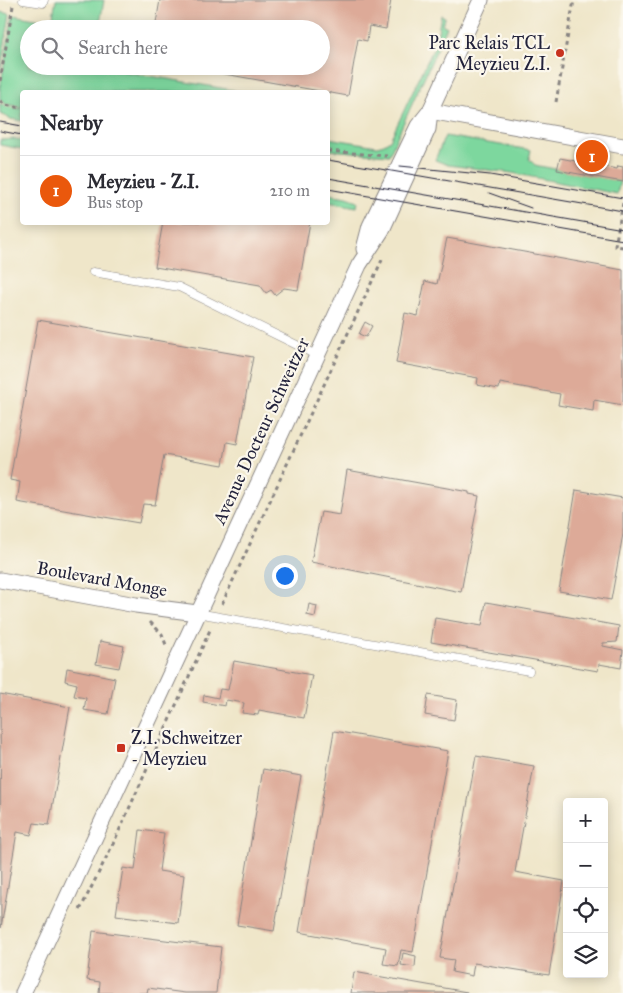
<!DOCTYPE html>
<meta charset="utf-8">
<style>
:root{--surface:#fff;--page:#f2f2f3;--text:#2b2b33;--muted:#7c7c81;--line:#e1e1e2;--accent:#ea580c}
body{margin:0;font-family:"IM FELL Great Primer",serif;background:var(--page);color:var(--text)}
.controls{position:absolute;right:15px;bottom:15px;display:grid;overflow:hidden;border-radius:5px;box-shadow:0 2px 12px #0003}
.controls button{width:45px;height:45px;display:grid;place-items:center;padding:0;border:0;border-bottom:1px solid var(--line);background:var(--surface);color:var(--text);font:25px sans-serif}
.you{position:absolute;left:284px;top:575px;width:18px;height:18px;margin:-12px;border:4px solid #fff;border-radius:50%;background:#1a73e8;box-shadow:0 0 0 8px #1a73e833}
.badge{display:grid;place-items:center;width:32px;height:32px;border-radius:50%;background:var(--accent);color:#fff;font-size:16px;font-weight:700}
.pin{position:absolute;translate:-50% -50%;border:2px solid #fff;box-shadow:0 1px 5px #0006}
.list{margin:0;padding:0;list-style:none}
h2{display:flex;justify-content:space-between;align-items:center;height:65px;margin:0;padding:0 20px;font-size:21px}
h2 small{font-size:16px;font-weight:400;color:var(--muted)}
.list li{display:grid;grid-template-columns:32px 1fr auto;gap:15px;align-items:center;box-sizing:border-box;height:70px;padding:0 20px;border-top:1px solid var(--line)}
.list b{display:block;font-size:19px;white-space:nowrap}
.list p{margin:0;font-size:16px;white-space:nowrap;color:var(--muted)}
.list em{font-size:16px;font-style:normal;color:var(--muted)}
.icon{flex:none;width:28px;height:28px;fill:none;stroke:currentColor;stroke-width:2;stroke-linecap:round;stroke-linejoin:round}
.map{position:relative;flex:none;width:623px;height:993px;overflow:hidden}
.search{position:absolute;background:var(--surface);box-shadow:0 2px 12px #0003;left:20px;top:20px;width:310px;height:55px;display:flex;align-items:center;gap:12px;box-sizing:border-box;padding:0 18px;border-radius:28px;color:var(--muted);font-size:19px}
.panel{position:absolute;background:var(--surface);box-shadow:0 2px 12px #0003;left:20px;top:90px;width:310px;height:135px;border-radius:5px}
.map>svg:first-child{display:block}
</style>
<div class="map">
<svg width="623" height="993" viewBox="0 0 623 993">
<rect width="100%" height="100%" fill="#fbf7ec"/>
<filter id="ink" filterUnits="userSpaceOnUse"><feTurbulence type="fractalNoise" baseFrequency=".02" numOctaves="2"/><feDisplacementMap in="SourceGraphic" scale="10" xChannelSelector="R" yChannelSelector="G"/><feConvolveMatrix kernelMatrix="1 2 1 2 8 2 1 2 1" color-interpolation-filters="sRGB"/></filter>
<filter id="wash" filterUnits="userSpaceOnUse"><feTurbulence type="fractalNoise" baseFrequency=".0096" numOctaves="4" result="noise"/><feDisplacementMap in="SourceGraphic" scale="20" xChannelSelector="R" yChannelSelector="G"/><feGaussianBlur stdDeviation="1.12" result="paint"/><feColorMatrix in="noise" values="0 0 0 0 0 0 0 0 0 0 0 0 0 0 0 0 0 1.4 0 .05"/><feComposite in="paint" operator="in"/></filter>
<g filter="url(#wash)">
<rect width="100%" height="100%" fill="#efe6c9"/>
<!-- grass -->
<g fill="#7dd79e" stroke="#507c6c">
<polygon points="56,0 104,0 99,29 29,29 29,66 108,66 115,70 244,92 22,92 22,107 5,104 0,100 0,88 13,15 52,22"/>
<polygon points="0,12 10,14 0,73"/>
<polygon points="441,15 445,17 442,24 447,27 389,155 328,150 328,138 377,146 384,144 390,140 436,43"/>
<polygon points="0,103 4,106 22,109 22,121 11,119 0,114"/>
<polygon points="445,136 531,150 529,159 535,165 539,166 620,181 617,194 512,173 448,165 435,160"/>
<polygon points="15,139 22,140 22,149 0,145 0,140"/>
<polygon points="328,194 347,197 358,201 357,207 328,202"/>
</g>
<g id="blocks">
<!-- building -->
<g fill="#ddaa98">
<polygon points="160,0 391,0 386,29 369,26 367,41 358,39 348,96 219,73 220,66 321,66 321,29 155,29"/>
<polygon points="560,158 617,169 618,166 623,167 623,182 557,170"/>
<polygon points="163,222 310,222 298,290 284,288 275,295 271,290 266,293 260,285 155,267"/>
<polygon points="447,238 623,270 623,405 594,400 593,411 558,405 560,394 500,383 499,389 477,385 478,378 396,363 405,313 418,316 425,281 437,284"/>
<polygon points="38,320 253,357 237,444 227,442 223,465 164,455 155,505 143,504 139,523 17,502 20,482 10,480"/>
<polygon points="365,322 372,326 366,337 359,334"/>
<polygon points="347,470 469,492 469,494 479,496 461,592 311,562 321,512 340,515"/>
<polygon points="576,490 623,498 623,534 611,600 559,591"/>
<polygon points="486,602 619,626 617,642 603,643 603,646 623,650 621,668 599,664 598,671 431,642 435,618 482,626"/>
<polygon points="309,604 317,606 315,617 307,615"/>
<polygon points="100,641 124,646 119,668 96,664"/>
<polygon points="234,661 312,675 304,718 259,710 258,715 242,713 244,703 226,700 225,706 203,702 204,695 218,698 220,689 228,690"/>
<polygon points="67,668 115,678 108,714 84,710 86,698 74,696 77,684 65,681"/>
<polygon points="0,694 70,707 49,825 34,823 31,835 17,832 1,928"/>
<polygon points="428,695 457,700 454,720 425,715"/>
<polygon points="334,731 448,751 413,952 401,950 398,966 383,964 386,948 299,932"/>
<polygon points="476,756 534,766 515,872 564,881 549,975 474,963 472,976 452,972 454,960 440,958"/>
<polygon points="263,769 301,776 274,931 237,925"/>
<polygon points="140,830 164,833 159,871 184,875 178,923 116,915 123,868 135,870"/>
<polygon points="93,931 221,947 216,993 185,993 148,988 147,993 99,993 100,982 87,980"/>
<polygon points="403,953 416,956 415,967 401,965"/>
<polygon points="354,972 467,992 467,993 351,993"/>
</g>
</g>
</g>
<g filter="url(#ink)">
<use href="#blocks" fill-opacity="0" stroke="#888482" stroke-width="1"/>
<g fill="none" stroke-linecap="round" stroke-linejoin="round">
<defs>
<g id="lane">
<polyline points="23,0 43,3 44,0"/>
<polyline points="93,272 179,287 301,347 317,356"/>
<polyline points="197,613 529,671"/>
</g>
<g id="street">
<polyline points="430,111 623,146"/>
<polyline points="364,249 370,226 418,126 430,111 481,0"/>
<polyline points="0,580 136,605 197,613"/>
<polyline points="23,993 359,265 382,230 428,129 430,111"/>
</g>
</defs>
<!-- lane casing -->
<use href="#lane" stroke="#888482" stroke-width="9"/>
<!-- street casing -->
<use href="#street" stroke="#888482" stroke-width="17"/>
<!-- path -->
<g stroke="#888482" stroke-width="3" stroke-dasharray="4 4" stroke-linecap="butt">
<polyline points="0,81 13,6"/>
<polyline points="0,101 5,105 22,108"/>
<polyline points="556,102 574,0"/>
<polyline points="328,151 387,156"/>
<polyline points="623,203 615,246 623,247"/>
<polyline points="222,604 382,260"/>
<polyline points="150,622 162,634 166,645"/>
<polyline points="80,910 114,842 210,630"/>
</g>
<!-- lane -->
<use href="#lane" stroke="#fff" stroke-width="8"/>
<!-- street -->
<use href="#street" stroke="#fff" stroke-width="15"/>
<!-- tram -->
<g stroke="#22223b" stroke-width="1">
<polyline points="0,122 22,126"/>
<polyline points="0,131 22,135"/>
<polyline points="328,160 623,211"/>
<polyline points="400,166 490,175 623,198"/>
<polyline points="328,178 623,229"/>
<polyline points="328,189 623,240"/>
<polyline points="489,193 531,208"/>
</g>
</g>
</g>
<!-- markers -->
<g fill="#c8321e" stroke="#fbf7ec" stroke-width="2">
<circle cx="560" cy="53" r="5"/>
<rect x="116" y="743" width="10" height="10" rx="2.5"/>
</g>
<g text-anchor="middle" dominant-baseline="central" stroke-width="4.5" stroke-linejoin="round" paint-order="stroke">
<!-- poi labels -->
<g font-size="18" fill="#22223b" stroke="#fbf7ec" text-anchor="end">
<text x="550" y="43">Parc Relais TCL<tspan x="550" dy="21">Meyzieu Z.I.</tspan></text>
<text x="131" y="738" text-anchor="start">Z.I. Schweitzer<tspan x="131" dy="21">- Meyzieu</tspan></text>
</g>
<!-- street labels -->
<g font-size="18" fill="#22223b" stroke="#fbf7ec">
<text transform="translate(261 431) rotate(-65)">Avenue Docteur Schweitzer</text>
<text transform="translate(102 579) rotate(10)">Boulevard Monge</text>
</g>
</g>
</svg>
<div class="controls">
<button>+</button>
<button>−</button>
<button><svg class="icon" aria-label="locate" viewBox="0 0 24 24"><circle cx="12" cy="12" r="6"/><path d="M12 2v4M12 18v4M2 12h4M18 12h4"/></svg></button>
<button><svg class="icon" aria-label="layers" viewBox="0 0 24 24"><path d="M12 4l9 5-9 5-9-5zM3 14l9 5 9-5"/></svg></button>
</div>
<div class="you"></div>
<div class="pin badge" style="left:592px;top:156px">1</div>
<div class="search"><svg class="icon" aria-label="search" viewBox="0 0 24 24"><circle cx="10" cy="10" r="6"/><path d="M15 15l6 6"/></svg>Search here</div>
<section class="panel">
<h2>Nearby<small></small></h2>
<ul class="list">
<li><span class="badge">1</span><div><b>Meyzieu - Z.I.</b><p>Bus stop</p></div><em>210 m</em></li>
</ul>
</section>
</div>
